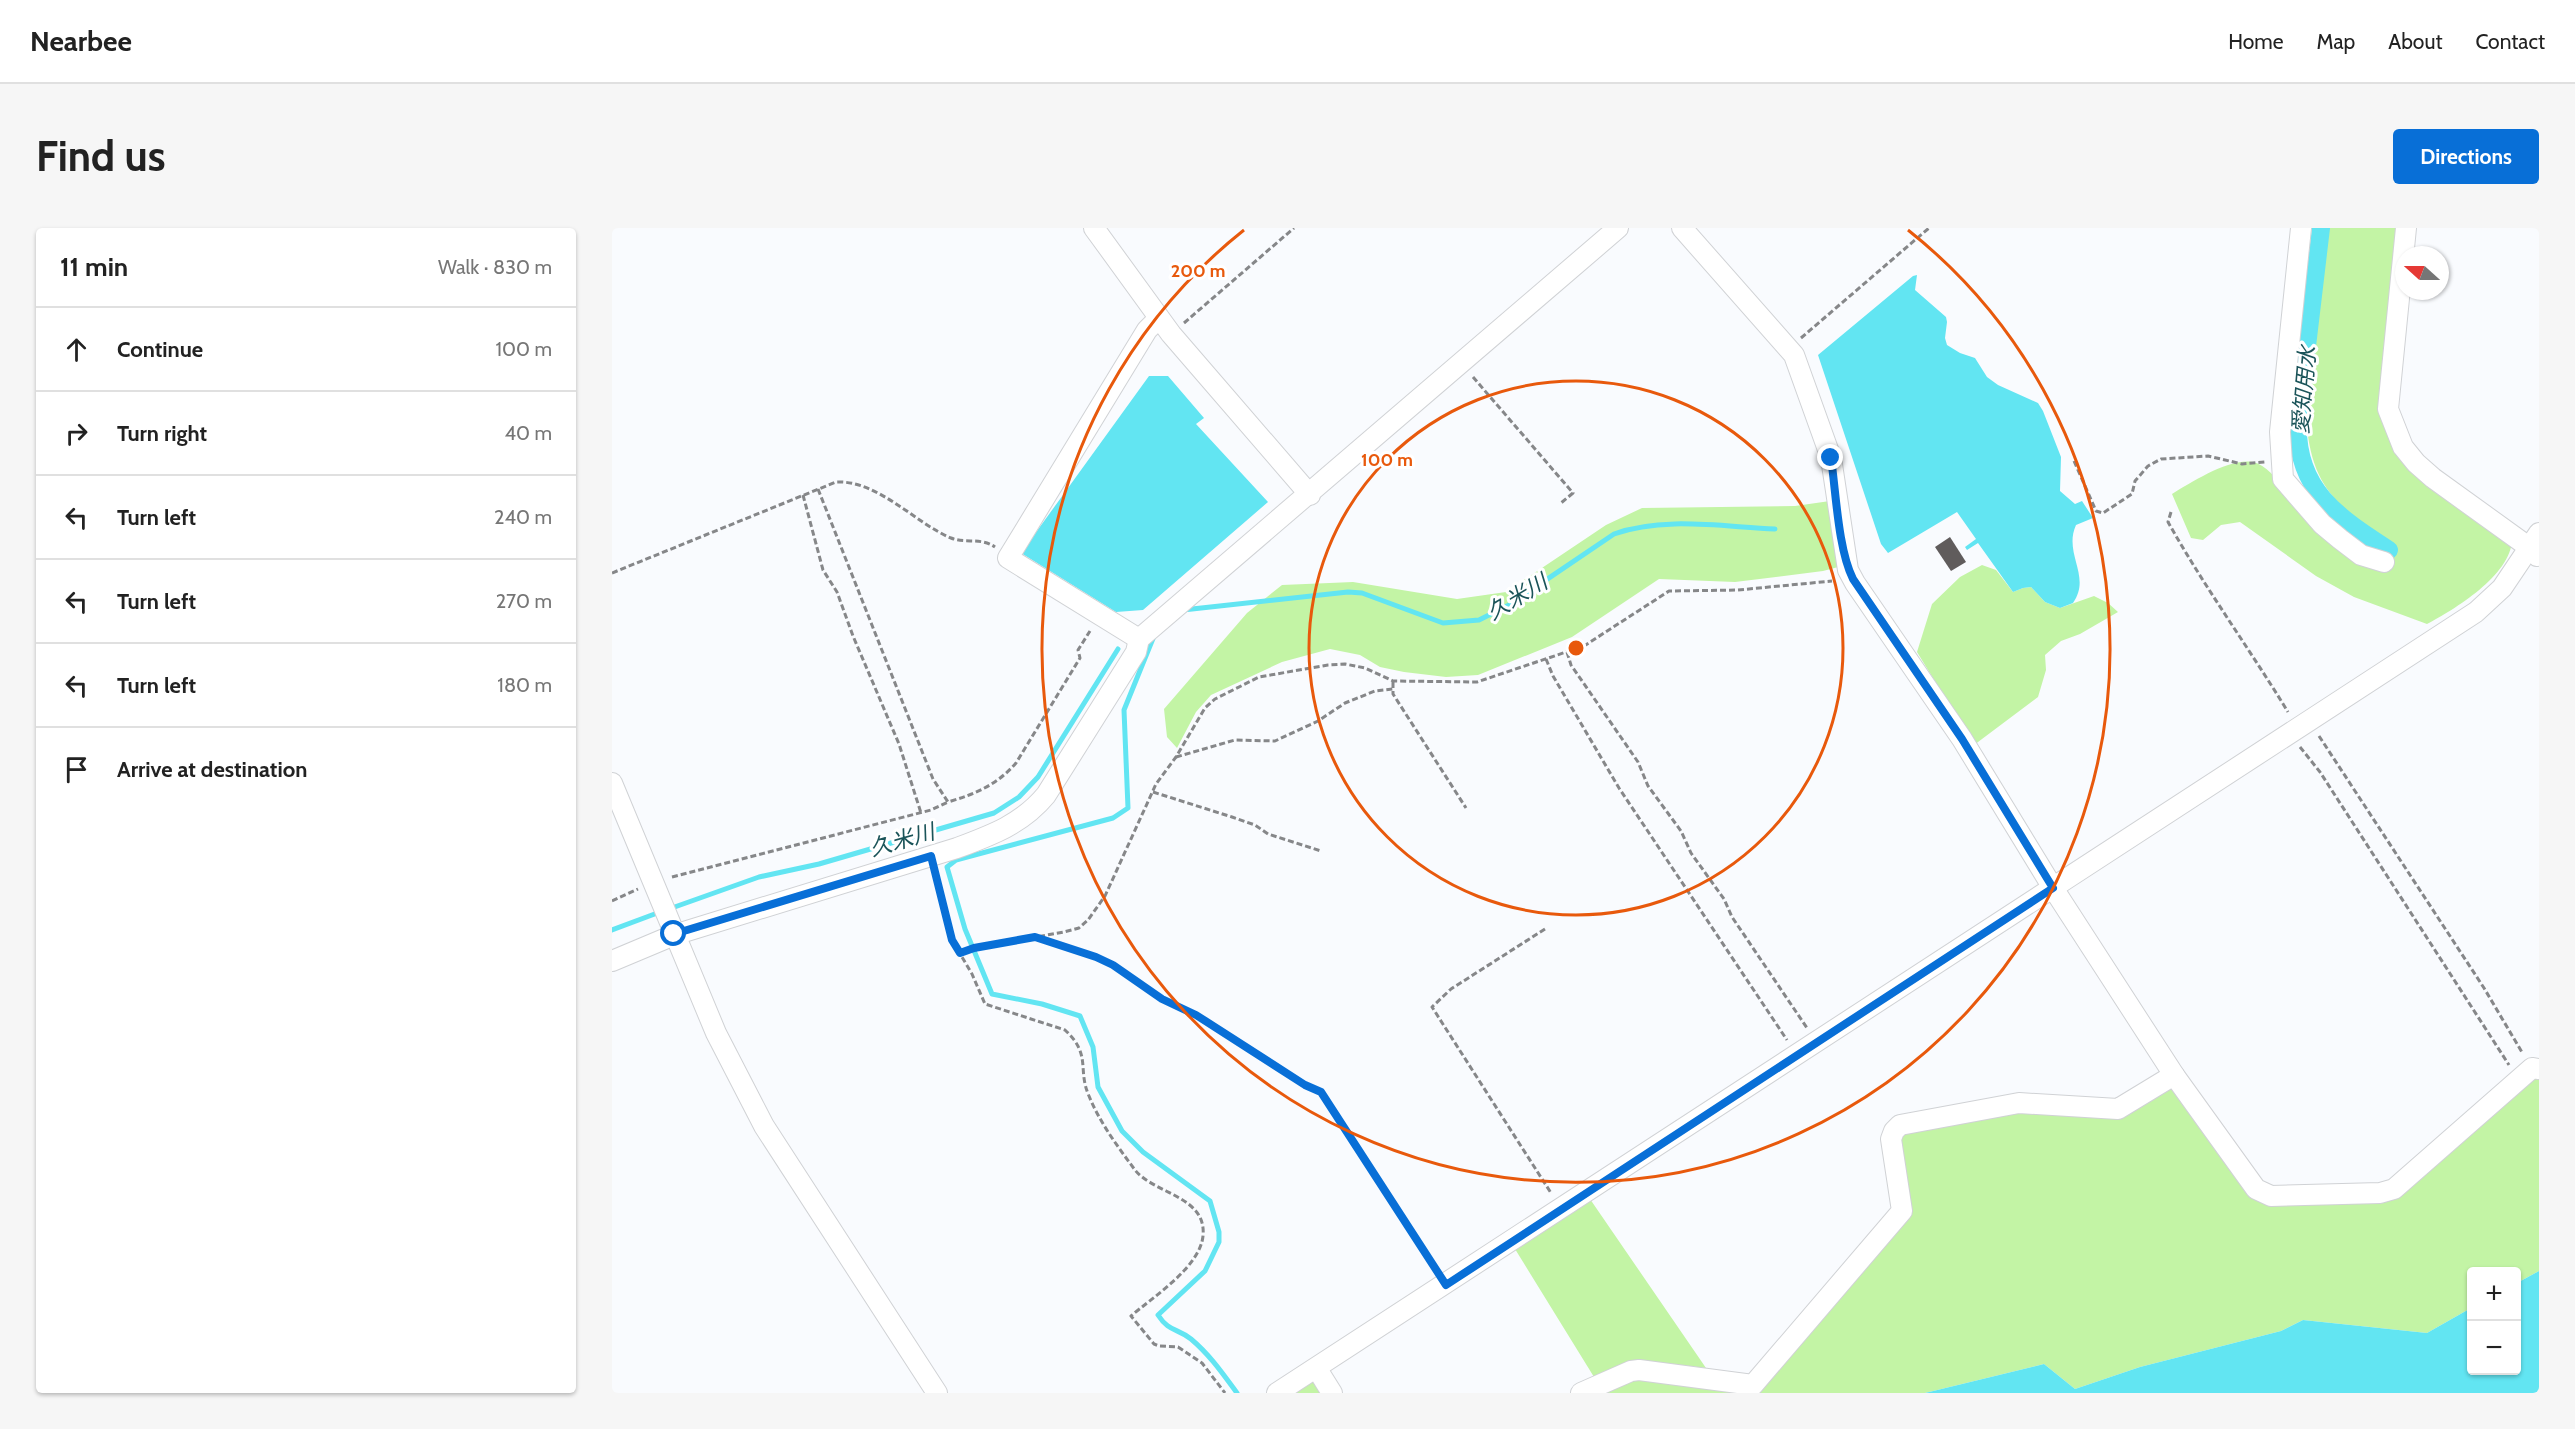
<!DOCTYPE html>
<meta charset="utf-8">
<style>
:root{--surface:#fff;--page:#f6f6f6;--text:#222;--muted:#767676;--line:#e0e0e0;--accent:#086fd7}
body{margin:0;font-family:Cabin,"Noto Sans JP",sans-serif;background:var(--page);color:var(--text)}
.controls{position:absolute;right:18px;bottom:18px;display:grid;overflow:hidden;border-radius:6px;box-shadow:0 2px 4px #0004}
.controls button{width:54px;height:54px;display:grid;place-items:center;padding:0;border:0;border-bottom:2px solid var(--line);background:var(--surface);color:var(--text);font:30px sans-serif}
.compass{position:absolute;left:1783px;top:18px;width:54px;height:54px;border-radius:50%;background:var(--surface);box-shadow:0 2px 4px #0004;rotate:291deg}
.stop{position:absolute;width:18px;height:18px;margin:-14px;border:4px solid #086fd7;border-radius:50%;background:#fff}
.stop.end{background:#086fd7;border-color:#fff;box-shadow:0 2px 6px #0008}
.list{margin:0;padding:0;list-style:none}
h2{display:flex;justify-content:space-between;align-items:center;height:78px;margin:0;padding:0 24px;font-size:26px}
h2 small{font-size:20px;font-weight:400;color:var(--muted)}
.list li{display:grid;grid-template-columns:39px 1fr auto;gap:18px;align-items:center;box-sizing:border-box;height:84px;padding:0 24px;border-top:2px solid var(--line)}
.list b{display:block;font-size:22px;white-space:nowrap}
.list em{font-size:20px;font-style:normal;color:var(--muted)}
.icon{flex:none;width:33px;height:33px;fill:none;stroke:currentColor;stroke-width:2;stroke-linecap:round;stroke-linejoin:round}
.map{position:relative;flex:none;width:1927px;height:1165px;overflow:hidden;border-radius:6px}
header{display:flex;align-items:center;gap:36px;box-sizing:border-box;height:84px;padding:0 30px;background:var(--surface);border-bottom:2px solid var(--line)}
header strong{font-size:28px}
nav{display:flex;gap:33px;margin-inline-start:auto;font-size:21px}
.intro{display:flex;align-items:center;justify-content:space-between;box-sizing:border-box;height:144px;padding:0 36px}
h1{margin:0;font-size:42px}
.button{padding:15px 27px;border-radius:6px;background:var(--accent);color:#fff;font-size:21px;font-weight:700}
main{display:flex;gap:36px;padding:0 36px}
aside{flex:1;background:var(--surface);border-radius:6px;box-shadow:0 2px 4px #0004}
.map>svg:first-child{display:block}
</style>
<header>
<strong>Nearbee</strong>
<nav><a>Home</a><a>Map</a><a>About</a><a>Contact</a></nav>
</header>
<div class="intro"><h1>Find us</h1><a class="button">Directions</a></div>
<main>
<aside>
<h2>11 min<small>Walk · 830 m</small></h2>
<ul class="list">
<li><svg class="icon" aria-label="ahead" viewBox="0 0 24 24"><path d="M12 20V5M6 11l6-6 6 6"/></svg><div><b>Continue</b></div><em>100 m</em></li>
<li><svg class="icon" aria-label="right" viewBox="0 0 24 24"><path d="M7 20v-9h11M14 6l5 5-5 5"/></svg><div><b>Turn right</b></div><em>40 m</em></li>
<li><svg class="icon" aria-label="left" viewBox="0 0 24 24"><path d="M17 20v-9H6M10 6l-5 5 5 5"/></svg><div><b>Turn left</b></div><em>240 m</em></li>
<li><svg class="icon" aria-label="left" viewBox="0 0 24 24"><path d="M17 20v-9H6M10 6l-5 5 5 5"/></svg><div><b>Turn left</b></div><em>270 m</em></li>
<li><svg class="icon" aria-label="left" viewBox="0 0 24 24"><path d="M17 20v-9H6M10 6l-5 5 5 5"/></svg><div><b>Turn left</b></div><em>180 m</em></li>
<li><svg class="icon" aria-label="arrive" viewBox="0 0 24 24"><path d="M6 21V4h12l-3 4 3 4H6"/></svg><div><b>Arrive at destination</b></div></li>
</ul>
</aside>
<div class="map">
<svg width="1927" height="1165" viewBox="0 0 1927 1165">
<rect width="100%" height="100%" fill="#f9fbfe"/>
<!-- green -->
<g fill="#c3f4a5">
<path d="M1717,0H1788L1774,195L1900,312C1899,347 1842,382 1815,396L1742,369L1704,348L1628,294L1609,297L1591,312L1579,310L1560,266C1580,254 1617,230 1641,234C1654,237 1664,250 1672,260C1701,292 1739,315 1773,340L1779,318C1726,276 1700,263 1694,191Z"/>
<polygon points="1218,273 1230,338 1211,343 1123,354 1047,351 960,409 866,447 834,449 792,444 768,439 748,427 718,421 670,434 599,467 584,484 565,520 555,509 552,481 635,385 670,357 741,354 845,371 894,364 994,297 1030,280 1183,278"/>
<polygon points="1370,337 1384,342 1401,364 1411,360 1419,359 1433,374 1448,380 1482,368 1496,375 1506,384 1468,406 1449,413 1433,427 1434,442 1426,469 1362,517 1305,424 1320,376 1348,349"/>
<polygon points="1927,848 1927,1043 1905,1055 1904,1044 1860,1044 1859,1080 1815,1105 1691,1092 1669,1103 1528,1139 1463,1161 1432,1136 1313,1165 983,1165 1020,1149 1145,1163 1290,990 1286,906 1412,883 1496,888 1558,858 1564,861 1634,960 1769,972 1912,854"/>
<polygon points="978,971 1094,1140 1028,1132 982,1149 903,1021"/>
<polygon points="700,1153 706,1154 713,1165 680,1165"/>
</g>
<!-- water -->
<g fill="#62e5f2">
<path d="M1305,47L1303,62L1334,89L1335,94L1333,110L1335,117L1348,125L1363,130L1375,149L1386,157L1426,175L1431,183L1449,229L1448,263L1463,276L1470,273L1481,290L1464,297C1451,326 1480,348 1461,375L1448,380L1433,374L1419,359L1411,360L1401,364L1366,315L1355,322L1353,319L1364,311L1345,284L1276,325L1269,316L1206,127L1301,48Z"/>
<polygon points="537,148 556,148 592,190 584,196 656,274 531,382 504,384 409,325"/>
<polygon points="1927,1043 1927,1165 1313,1165 1432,1136 1463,1161 1528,1139 1669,1103 1691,1092 1815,1105 1859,1080 1860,1142 1904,1142 1905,1055"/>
</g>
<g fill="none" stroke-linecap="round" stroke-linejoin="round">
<!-- stream -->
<g stroke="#62e5f2" stroke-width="5">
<path d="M571,382L736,364L750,365L831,395L867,392L897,377L1002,306C1051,288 1112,299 1163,301"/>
<path d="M542,408L512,482L516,580L501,590L344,632L335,639L353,701L380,766L430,776L468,788L481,819L486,859L510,903L531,924L598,973L607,1004V1014L593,1043L546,1087C557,1104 565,1100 579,1111C598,1127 611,1146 625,1165"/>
<polyline points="57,681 147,649 207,636 382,585 407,569 426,549 506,421"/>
<polyline points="0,702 48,684"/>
</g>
<!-- canal -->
<path stroke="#62e5f2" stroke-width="18" d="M1709,0L1686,194C1683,261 1726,289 1777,322"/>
</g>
<!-- building -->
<polygon fill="#605c5c" points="1338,309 1354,334 1339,343 1323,319"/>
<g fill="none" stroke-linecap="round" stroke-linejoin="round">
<defs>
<g id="minor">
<polyline points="482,0 559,106 698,267"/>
<polyline points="1070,0 1182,127 1219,230 1236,342 1243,355 1350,511 1441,660 1562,847"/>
<polyline points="1689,0 1668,204 1671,251 1710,296 1728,311 1749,327 1772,334"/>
<polyline points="1794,0 1776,181 1791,219 1804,235 1821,250 1918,320 1925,328"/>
<polyline points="527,411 396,330 535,102 547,90"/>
<polyline points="0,555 104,805 152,898 325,1165"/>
<path d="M0,733L62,707L345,620C380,607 410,596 434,567L524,424L527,411L1006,0"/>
<polyline points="705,1141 720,1165"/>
<polyline points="665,1165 1864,384 1890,360 1927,305"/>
<polyline points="969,1165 1019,1143 1027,1142 1141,1157 1290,983 1279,911 1282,903 1288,897 1407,875 1506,881 1562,847 1644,961 1659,968 1768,965 1782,961 1920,840 1927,841"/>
</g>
</defs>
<!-- minor casing -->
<use href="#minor" stroke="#d0d2d5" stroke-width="22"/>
<!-- path -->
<g stroke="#868789" stroke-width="3" stroke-dasharray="6 3" stroke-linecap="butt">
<polyline points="572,95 682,0"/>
<polyline points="1189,110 1317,0"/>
<polyline points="861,149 961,265 949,275"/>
<polyline points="1462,233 1484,283 1491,285 1520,266 1523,253 1536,238 1549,231 1596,228 1630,236 1653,234"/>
<path d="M206,261L321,551L336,574C363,566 385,557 404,535L468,430L466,422L478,403"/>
<polyline points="191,267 211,342 225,364 241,408 287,516 309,585"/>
<path d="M1559,284L1556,294C1593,360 1637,420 1676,484"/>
<path d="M0,345L224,254C266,252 303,295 339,310C354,316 369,309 383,319"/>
<polyline points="955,424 959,437 1026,534 1036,558 1069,603 1079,625 1112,671 1120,689 1195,800"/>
<polyline points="934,431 941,448 1007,560 1175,812"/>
<polyline points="781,454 781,466 854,580"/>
<polyline points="1707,508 1872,760 1911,826"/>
<polyline points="1688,519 1708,544 1897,837"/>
<polyline points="564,529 623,512 663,513 706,493 733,475 763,463 781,461"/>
<polyline points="541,564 620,589 643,597 656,606 709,623"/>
<path d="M323,644L340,712L360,746L373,776L453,802C480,827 465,841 477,868C488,895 506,919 523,942C542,966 595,968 591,1008C588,1039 541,1069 519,1088L542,1116L547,1118L566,1119L590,1135L613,1165"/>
<polyline points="60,649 319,582 336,574"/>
<polyline points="0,673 26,661"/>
<polyline points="933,701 839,761 820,779 939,965"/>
<polyline points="424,709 501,737 550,771 584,787 693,857 709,864 823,1040"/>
<polyline points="348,725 362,720 452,704 467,700 476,692 493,668 544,556 564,529 593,480 603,471 647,449 716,437 733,436 753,440 781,453 865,454 972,418 1057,363 1126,362 1220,353"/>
</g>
<!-- minor -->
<use href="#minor" stroke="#fff" stroke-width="20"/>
</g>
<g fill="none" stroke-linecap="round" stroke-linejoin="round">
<!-- route -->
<path stroke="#086fd7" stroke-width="8" d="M62,706L319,628L340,712L348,725L362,720L423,709L484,729L501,737L550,771L584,787L693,857L709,864L834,1057L1441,660L1350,511L1241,351C1226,321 1224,264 1219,230"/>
</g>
<!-- distance rings -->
<g fill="none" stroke="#e8590c" stroke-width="3">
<circle cx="964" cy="420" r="267"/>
<path d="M1296 2A534 534 0 1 1 632 2"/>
</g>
<g text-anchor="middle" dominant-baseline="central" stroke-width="6" stroke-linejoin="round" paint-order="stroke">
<!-- water labels -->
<g font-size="22" font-style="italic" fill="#1b5459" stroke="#fff">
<text transform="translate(1692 162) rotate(-85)">愛知用水</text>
<text transform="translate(905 369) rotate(-31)">久米川</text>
<text transform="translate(290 612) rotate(-16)">久米川</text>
</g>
</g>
<circle cx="964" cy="420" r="9" fill="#e8590c" stroke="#fff" stroke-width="3"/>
<g font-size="18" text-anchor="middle" font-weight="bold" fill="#e8590c" stroke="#fff" stroke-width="6" stroke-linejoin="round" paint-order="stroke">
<text x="586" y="49">200 m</text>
<text x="775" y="238">100 m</text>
</g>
</svg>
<div class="controls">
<button>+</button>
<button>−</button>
</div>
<svg class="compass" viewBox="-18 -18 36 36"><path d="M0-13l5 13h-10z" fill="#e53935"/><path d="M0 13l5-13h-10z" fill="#767676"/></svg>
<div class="stop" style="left:62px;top:706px"></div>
<div class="stop end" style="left:1219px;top:230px"></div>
</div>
</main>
